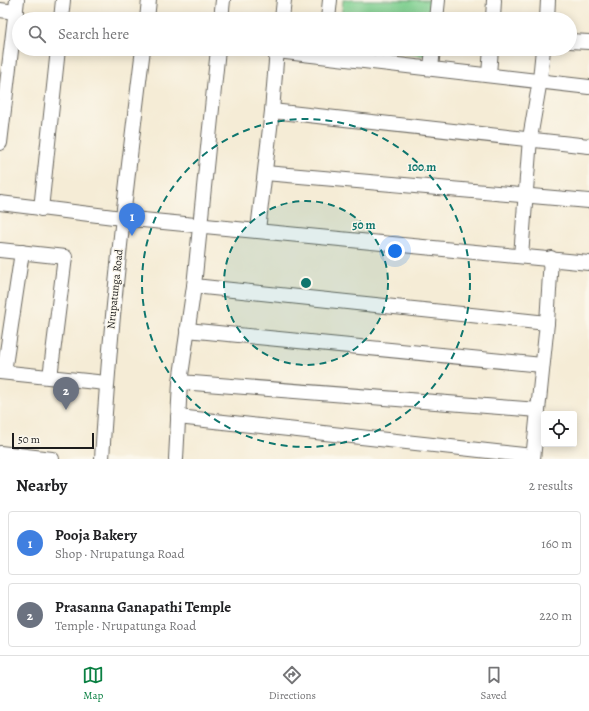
<!DOCTYPE html>
<meta charset="utf-8">
<style>
:root{--surface:#fff;--page:#f2f2f2;--text:#202124;--muted:#757577;--line:#e0e0e0;--accent:#0b8043}
body{margin:0;font-family:Alegreya,serif;background:var(--page);color:var(--text)}
.controls{position:absolute;right:12px;bottom:12px;display:grid;overflow:hidden;border-radius:4px;box-shadow:0 2px 10px #0003}
.controls button{width:36px;height:36px;display:grid;place-items:center;padding:0;border:0;border-bottom:1px solid var(--line);background:var(--surface);color:var(--text);font:20px sans-serif}
.scale{position:absolute;left:12px;bottom:10px;width:82px;box-sizing:border-box;padding-left:4px;border:2px solid #1c1c1c;border-top:0;font-size:11px;line-height:14px;white-space:nowrap;color:#1c1c1c;-webkit-text-stroke:3px #fbf7ec;paint-order:stroke}
.you{position:absolute;left:395px;top:251px;width:14px;height:14px;margin:-10px;border:3px solid #fff;border-radius:50%;background:#1a73e8;box-shadow:0 0 0 6px #1a73e833}
.badge{display:grid;place-items:center;width:26px;height:26px;border-radius:50%;background:var(--accent);color:#fff;font-size:13px;font-weight:700}
.pin{position:absolute;translate:-50% -33px;filter:drop-shadow(0 1px 2px #0008)}
.pin::after{content:'';position:absolute;top:21px;width:14px;height:12px;background:inherit;clip-path:polygon(0 0,100% 0,50% 100%)}
.list{margin:0;padding:0;list-style:none}
h2{display:flex;justify-content:space-between;align-items:center;height:52px;margin:0;padding:0 16px;font-size:17px}
h2 small{font-size:13px;font-weight:400;color:var(--muted)}
.list li{display:grid;grid-template-columns:26px 1fr auto;gap:12px;align-items:center;box-sizing:border-box;height:64px;margin:0 8px 8px;padding:0 8px;border:1px solid var(--line);border-radius:4px}
.list b{display:block;font-size:15px;white-space:nowrap}
.list p{margin:0;font-size:13px;white-space:nowrap;color:var(--muted)}
.list em{font-size:13px;font-style:normal;color:var(--muted)}
.icon{flex:none;width:22px;height:22px;fill:none;stroke:currentColor;stroke-width:2;stroke-linecap:round;stroke-linejoin:round}
.map{position:relative;flex:none;width:589px;height:459px;overflow:hidden}
.search{position:absolute;background:var(--surface);box-shadow:0 2px 10px #0003;left:12px;right:12px;top:12px;height:44px;display:flex;align-items:center;gap:10px;box-sizing:border-box;padding:0 14px;border-radius:22px;color:var(--muted);font-size:15px}
.sheet{height:196px;background:var(--surface)}
nav{display:flex;justify-content:space-around;align-items:center;box-sizing:border-box;height:56px;border-top:1px solid var(--line);background:var(--surface);font-size:11px;color:var(--muted)}
nav a{display:grid;justify-items:center;gap:2px}
nav .on{color:var(--accent)}
.map>svg:first-child{display:block}
</style>
<div class="map">
<svg width="589" height="459" viewBox="0 0 589 459">
<rect width="100%" height="100%" fill="#fbf7ec"/>
<filter id="ink" filterUnits="userSpaceOnUse"><feTurbulence type="fractalNoise" baseFrequency=".025" numOctaves="2"/><feDisplacementMap in="SourceGraphic" scale="8" xChannelSelector="R" yChannelSelector="G"/><feConvolveMatrix kernelMatrix="1 2 1 2 8 2 1 2 1" color-interpolation-filters="sRGB"/></filter>
<filter id="wash" filterUnits="userSpaceOnUse"><feTurbulence type="fractalNoise" baseFrequency=".012" numOctaves="4" result="noise"/><feDisplacementMap in="SourceGraphic" scale="16" xChannelSelector="R" yChannelSelector="G"/><feGaussianBlur stdDeviation="0.9" result="paint"/><feColorMatrix in="noise" values="0 0 0 0 0 0 0 0 0 0 0 0 0 0 0 0 0 1.4 0 .05"/><feComposite in="paint" operator="in"/></filter>
<g filter="url(#wash)">
<rect width="100%" height="100%" fill="#f5ecd6"/>
<!-- green -->
<g fill="#7ecf8f" stroke="#4d7656">
<polygon points="343,0 431,0 430,19 341,19"/>
<polygon points="360,49 427,49 426,56"/>
</g>
</g>
<g filter="url(#ink)">
<g fill="none" stroke-linecap="round" stroke-linejoin="round">
<defs>
<g id="minor">
<polyline points="0,10 16,12"/>
<polyline points="61,19 63,0"/>
<polyline points="147,19 149,0"/>
<polyline points="221,19 223,0"/>
<polyline points="282,19 284,0"/>
<polyline points="328,19 330,0"/>
<polyline points="436,19 438,0"/>
<polyline points="493,19 494,0"/>
<polyline points="547,19 548,0"/>
<polyline points="570,41 589,42"/>
<polyline points="277,51 589,87"/>
<polyline points="431,68 433,49"/>
<polyline points="489,74 491,49"/>
<polyline points="272,111 589,146"/>
<polyline points="0,143 17,0"/>
<polyline points="265,173 589,201"/>
<polyline points="0,203 122,218 589,263"/>
<polyline points="41,209 58,49"/>
<polyline points="258,230 272,111 277,49"/>
<polyline points="0,250 65,257 50,377"/>
<polyline points="521,256 530,138 540,80 543,49"/>
<polyline points="194,286 547,323"/>
<polyline points="187,330 542,365"/>
<polyline points="0,372 106,383"/>
<polyline points="4,372 22,252"/>
<polyline points="180,382 538,410"/>
<polyline points="178,417 533,456"/>
<polyline points="0,453 52,459"/>
<path d="M102,459C110,322 126,185 143,49"/>
<polyline points="176,459 180,382 194,286 218,49"/>
<polyline points="533,459 547,323 551,258"/>
</g>
</defs>
<!-- minor casing -->
<use href="#minor" stroke="#68655d" stroke-width="16"/>
<!-- minor -->
<use href="#minor" stroke="#fff" stroke-width="14"/>
</g>
</g>
<!-- distance rings -->
<circle cx="306" cy="283" r="82" fill="#0f766e" fill-opacity=".12"/>
<g fill="none" stroke="#0f766e" stroke-width="2" stroke-dasharray="7 5">
<circle cx="306" cy="283" r="82"/>
<circle cx="306" cy="283" r="164"/>
</g>
<g text-anchor="middle" dominant-baseline="central" stroke-width="3" stroke-linejoin="round" paint-order="stroke">
<!-- street labels -->
<g font-size="11" fill="#1c1c1c" stroke="#fbf7ec">
<text transform="translate(115 289) rotate(-84)">Nrupatunga Road</text>
</g>
</g>
<circle cx="306" cy="283" r="6" fill="#0f766e" stroke="#fbf7ec" stroke-width="2"/>
<g font-size="12" text-anchor="middle" font-weight="bold" fill="#0f766e" stroke="#fbf7ec" stroke-width="3" stroke-linejoin="round" paint-order="stroke">
<text x="422" y="171">100 m</text>
<text x="364" y="229">50 m</text>
</g>
</svg>
<div class="controls">
<button><svg class="icon" aria-label="locate" viewBox="0 0 24 24"><circle cx="12" cy="12" r="6"/><path d="M12 2v4M12 18v4M2 12h4M18 12h4"/></svg></button>
</div>
<div class="scale">50 m</div>
<div class="you"></div>
<div class="pin badge" style="left:132px;top:236px;background:#3f7fe0">1</div>
<div class="pin badge" style="left:66px;top:410px;background:#6b7280">2</div>
<div class="search"><svg class="icon" aria-label="search" viewBox="0 0 24 24"><circle cx="10" cy="10" r="6"/><path d="M15 15l6 6"/></svg>Search here</div>
</div>
<section class="sheet">
<h2>Nearby<small>2 results</small></h2>
<ul class="list">
<li><span class="badge" style="background:#3f7fe0">1</span><div><b>Pooja Bakery</b><p>Shop · Nrupatunga Road</p></div><em>160 m</em></li>
<li><span class="badge" style="background:#6b7280">2</span><div><b>Prasanna Ganapathi Temple</b><p>Temple · Nrupatunga Road</p></div><em>220 m</em></li>
</ul>
</section>
<nav>
<a class="on"><svg class="icon" aria-label="map" viewBox="0 0 24 24"><path d="M3 6l6-2 6 2 6-2v14l-6 2-6-2-6 2zM9 4v14M15 6v14"/></svg>Map</a>
<a><svg class="icon" aria-label="directions" viewBox="0 0 24 24"><path d="M12 3l9 9-9 9-9-9zM9 14v-3h6M13 9l2 2-2 2"/></svg>Directions</a>
<a><svg class="icon" aria-label="saved" viewBox="0 0 24 24"><path d="M7 4h10v16l-5-4-5 4z"/></svg>Saved</a>
</nav>
